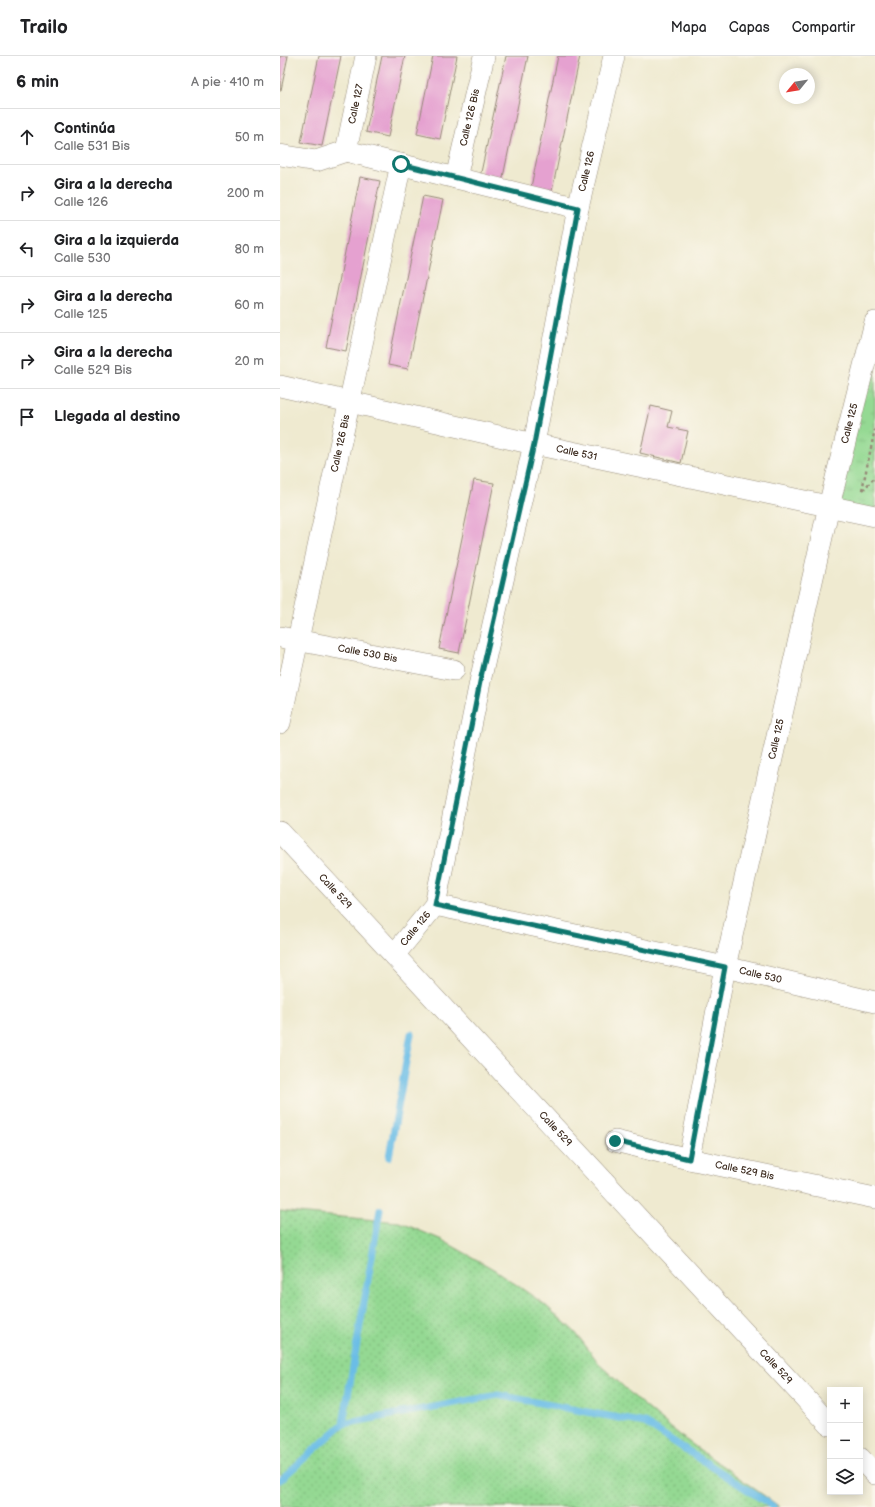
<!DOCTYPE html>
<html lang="es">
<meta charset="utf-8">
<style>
:root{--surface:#fff;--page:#f2f2f2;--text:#202124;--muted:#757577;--line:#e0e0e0}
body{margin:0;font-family:"Balsamiq Sans",sans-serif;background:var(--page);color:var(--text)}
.controls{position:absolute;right:12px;bottom:12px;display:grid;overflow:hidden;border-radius:0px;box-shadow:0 2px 10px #0003}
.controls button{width:36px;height:36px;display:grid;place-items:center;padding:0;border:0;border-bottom:1px solid var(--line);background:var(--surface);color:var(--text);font:20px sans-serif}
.compass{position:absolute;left:499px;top:12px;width:36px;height:36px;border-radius:50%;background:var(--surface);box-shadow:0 2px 10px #0003;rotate:240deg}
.stop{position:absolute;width:12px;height:12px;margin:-9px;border:3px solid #0f766e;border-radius:50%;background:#fff}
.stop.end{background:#0f766e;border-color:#fff;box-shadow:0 1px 4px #0008}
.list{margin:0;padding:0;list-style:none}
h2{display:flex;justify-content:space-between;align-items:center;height:52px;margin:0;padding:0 16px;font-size:17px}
h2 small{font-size:13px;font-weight:400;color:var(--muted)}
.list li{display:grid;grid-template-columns:26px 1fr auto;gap:12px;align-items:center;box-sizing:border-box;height:56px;padding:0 16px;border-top:1px solid var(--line)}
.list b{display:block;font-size:15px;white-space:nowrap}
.list p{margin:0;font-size:13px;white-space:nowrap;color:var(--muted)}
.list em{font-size:13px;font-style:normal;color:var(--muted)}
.icon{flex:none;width:22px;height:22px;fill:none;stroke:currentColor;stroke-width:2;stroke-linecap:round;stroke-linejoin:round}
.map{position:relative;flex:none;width:595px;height:1451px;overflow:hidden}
header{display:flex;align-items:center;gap:24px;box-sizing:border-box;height:56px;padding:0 20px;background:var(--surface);border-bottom:1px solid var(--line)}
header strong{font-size:19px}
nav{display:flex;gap:22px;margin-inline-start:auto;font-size:14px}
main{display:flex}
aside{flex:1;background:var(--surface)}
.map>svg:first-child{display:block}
</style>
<header>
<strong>Trailo</strong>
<nav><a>Mapa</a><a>Capas</a><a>Compartir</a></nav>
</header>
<main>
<aside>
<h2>6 min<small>A pie · 410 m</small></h2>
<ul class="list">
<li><svg class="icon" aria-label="ahead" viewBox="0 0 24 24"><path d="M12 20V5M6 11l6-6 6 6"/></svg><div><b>Continúa</b><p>Calle 531 Bis</p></div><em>50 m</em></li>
<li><svg class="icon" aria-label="right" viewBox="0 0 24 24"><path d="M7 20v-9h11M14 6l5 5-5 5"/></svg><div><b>Gira a la derecha</b><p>Calle 126</p></div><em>200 m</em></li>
<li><svg class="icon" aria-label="left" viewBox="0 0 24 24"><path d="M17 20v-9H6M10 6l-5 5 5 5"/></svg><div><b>Gira a la izquierda</b><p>Calle 530</p></div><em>80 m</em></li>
<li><svg class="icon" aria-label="right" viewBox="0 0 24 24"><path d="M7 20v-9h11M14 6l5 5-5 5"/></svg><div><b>Gira a la derecha</b><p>Calle 125</p></div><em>60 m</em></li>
<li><svg class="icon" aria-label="right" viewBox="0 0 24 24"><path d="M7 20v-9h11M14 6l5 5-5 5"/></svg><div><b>Gira a la derecha</b><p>Calle 529 Bis</p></div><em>20 m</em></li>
<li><svg class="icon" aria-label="arrive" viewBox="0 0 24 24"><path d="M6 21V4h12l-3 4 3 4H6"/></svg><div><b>Llegada al destino</b></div></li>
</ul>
</aside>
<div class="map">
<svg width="595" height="1451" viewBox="0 0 595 1451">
<defs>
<pattern id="grass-dots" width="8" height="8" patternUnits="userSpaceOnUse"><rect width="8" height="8" fill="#94d993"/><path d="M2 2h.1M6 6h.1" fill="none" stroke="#80ba7e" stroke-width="1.8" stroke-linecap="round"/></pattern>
<pattern id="park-tufts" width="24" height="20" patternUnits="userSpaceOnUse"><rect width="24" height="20" fill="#94d993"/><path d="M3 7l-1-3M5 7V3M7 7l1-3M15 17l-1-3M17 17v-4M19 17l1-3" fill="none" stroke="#80ba7e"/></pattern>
</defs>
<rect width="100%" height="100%" fill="#fbf7ec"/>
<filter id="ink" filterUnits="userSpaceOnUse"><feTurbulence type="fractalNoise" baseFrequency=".025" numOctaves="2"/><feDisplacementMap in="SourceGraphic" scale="8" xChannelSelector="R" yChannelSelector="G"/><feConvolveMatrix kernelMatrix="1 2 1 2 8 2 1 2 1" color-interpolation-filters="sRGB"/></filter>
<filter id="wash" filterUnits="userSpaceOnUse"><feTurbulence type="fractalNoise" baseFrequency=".012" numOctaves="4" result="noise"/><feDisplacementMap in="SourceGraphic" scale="16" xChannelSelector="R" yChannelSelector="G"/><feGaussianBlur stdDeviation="0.9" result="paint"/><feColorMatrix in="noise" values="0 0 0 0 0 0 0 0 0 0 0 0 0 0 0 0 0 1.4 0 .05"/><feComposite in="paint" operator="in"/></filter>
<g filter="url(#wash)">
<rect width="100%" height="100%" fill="#efead0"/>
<!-- grass -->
<polygon fill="url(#grass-dots)" stroke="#688258" points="0,1155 27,1158 119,1166 162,1184 215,1214 264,1248 295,1276 321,1310 360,1346 406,1384 500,1451 0,1451"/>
<!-- park -->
<polygon fill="url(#park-tufts)" stroke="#688258" points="595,288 595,456 554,448"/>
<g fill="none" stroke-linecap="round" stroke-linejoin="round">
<!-- stream -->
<g stroke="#6bbde6" stroke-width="7">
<polyline points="109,1101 131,978"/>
<polyline points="63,1368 100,1154"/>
<polyline points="0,1424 63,1368 218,1339 365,1367 494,1451"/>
</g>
</g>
<g id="blocks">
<!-- building -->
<g fill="#e5a1d0">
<polygon points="0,0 8,0 1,34 0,34"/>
<polygon points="39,0 61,0 42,90 21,86"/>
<polygon points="102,0 125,0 108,81 86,76"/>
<polygon points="153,0 177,0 160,83 137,78"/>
<polygon points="226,0 248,0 222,126 200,121"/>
<polygon points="278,0 300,0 272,135 251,131"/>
<polygon points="80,121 100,125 66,295 46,291"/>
<polygon points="143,140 163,144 128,313 108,309"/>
<polygon points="371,350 392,355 388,371 408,375 401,407 360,397"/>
<polygon points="194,424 214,427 179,597 159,593"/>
</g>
</g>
</g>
<g filter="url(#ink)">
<use href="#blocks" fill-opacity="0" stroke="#958a77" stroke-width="1"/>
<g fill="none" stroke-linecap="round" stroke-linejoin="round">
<defs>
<g id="street">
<path id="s1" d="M66,95L86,0"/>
<polyline points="0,99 36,105 66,95 298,152"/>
<path id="s2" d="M176,122L204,0"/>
<path id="s3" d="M0,330L254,388L595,460"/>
<path id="s4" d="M0,581L174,614"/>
<path id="s5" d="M0,667L121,108"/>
<path id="s6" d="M0,776L550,1369"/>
<path id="s7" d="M155,849L445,911L595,946"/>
<path id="s8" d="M114,899L155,849L201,621L254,388L298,152L334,0"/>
<path id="s9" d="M335,1085L409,1103L595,1142"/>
<path id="s10" d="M409,1103L445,911L549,450L595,266"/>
<polyline points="580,1402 595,1418"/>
</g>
</defs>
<!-- street casing -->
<use href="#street" stroke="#958a77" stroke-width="22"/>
<!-- path -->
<g stroke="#958a77" stroke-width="2.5" stroke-dasharray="3 3" stroke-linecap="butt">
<polyline points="582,434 595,373"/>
<polyline points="583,434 595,421"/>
</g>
<!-- street -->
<use href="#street" stroke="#fff" stroke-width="21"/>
</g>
</g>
<g fill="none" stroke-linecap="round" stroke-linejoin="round" filter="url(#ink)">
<!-- route -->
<polyline stroke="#0f766e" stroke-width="5" points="121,108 298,152 254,388 201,621 155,849 445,911 409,1103 335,1085"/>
</g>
<g text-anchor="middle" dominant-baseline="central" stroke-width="3.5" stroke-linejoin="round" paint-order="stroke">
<!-- street labels -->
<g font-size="10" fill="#3b2a1e" stroke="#fbf7ec">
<text stroke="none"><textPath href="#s1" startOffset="48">Calle 127</textPath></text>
<text stroke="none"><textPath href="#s2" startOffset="62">Calle 126 Bis</textPath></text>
<text stroke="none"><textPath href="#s8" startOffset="814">Calle 126</textPath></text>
<text stroke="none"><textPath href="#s10" startOffset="753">Calle 125</textPath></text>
<text stroke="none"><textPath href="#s5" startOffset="286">Calle 126 Bis</textPath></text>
<text stroke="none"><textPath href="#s3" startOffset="304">Calle 531</textPath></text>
<text stroke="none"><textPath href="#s4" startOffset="89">Calle 530 Bis</textPath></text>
<text stroke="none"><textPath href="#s10" startOffset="429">Calle 125</textPath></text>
<text stroke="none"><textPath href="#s6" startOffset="81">Calle 529</textPath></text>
<text stroke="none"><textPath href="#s8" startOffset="34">Calle 126</textPath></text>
<text stroke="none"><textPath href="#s7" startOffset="333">Calle 530</textPath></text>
<text stroke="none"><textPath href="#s6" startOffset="405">Calle 529</textPath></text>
<text stroke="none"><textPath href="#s9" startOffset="133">Calle 529 Bis</textPath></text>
<text stroke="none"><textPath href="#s6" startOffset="729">Calle 529</textPath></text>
</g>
</g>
</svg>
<div class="controls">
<button>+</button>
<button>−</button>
<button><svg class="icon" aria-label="layers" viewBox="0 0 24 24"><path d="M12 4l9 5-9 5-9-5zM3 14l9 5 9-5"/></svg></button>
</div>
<svg class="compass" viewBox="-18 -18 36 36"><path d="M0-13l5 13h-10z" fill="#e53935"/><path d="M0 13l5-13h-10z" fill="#757577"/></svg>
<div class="stop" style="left:121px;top:108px"></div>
<div class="stop end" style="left:335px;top:1085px"></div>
</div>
</main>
